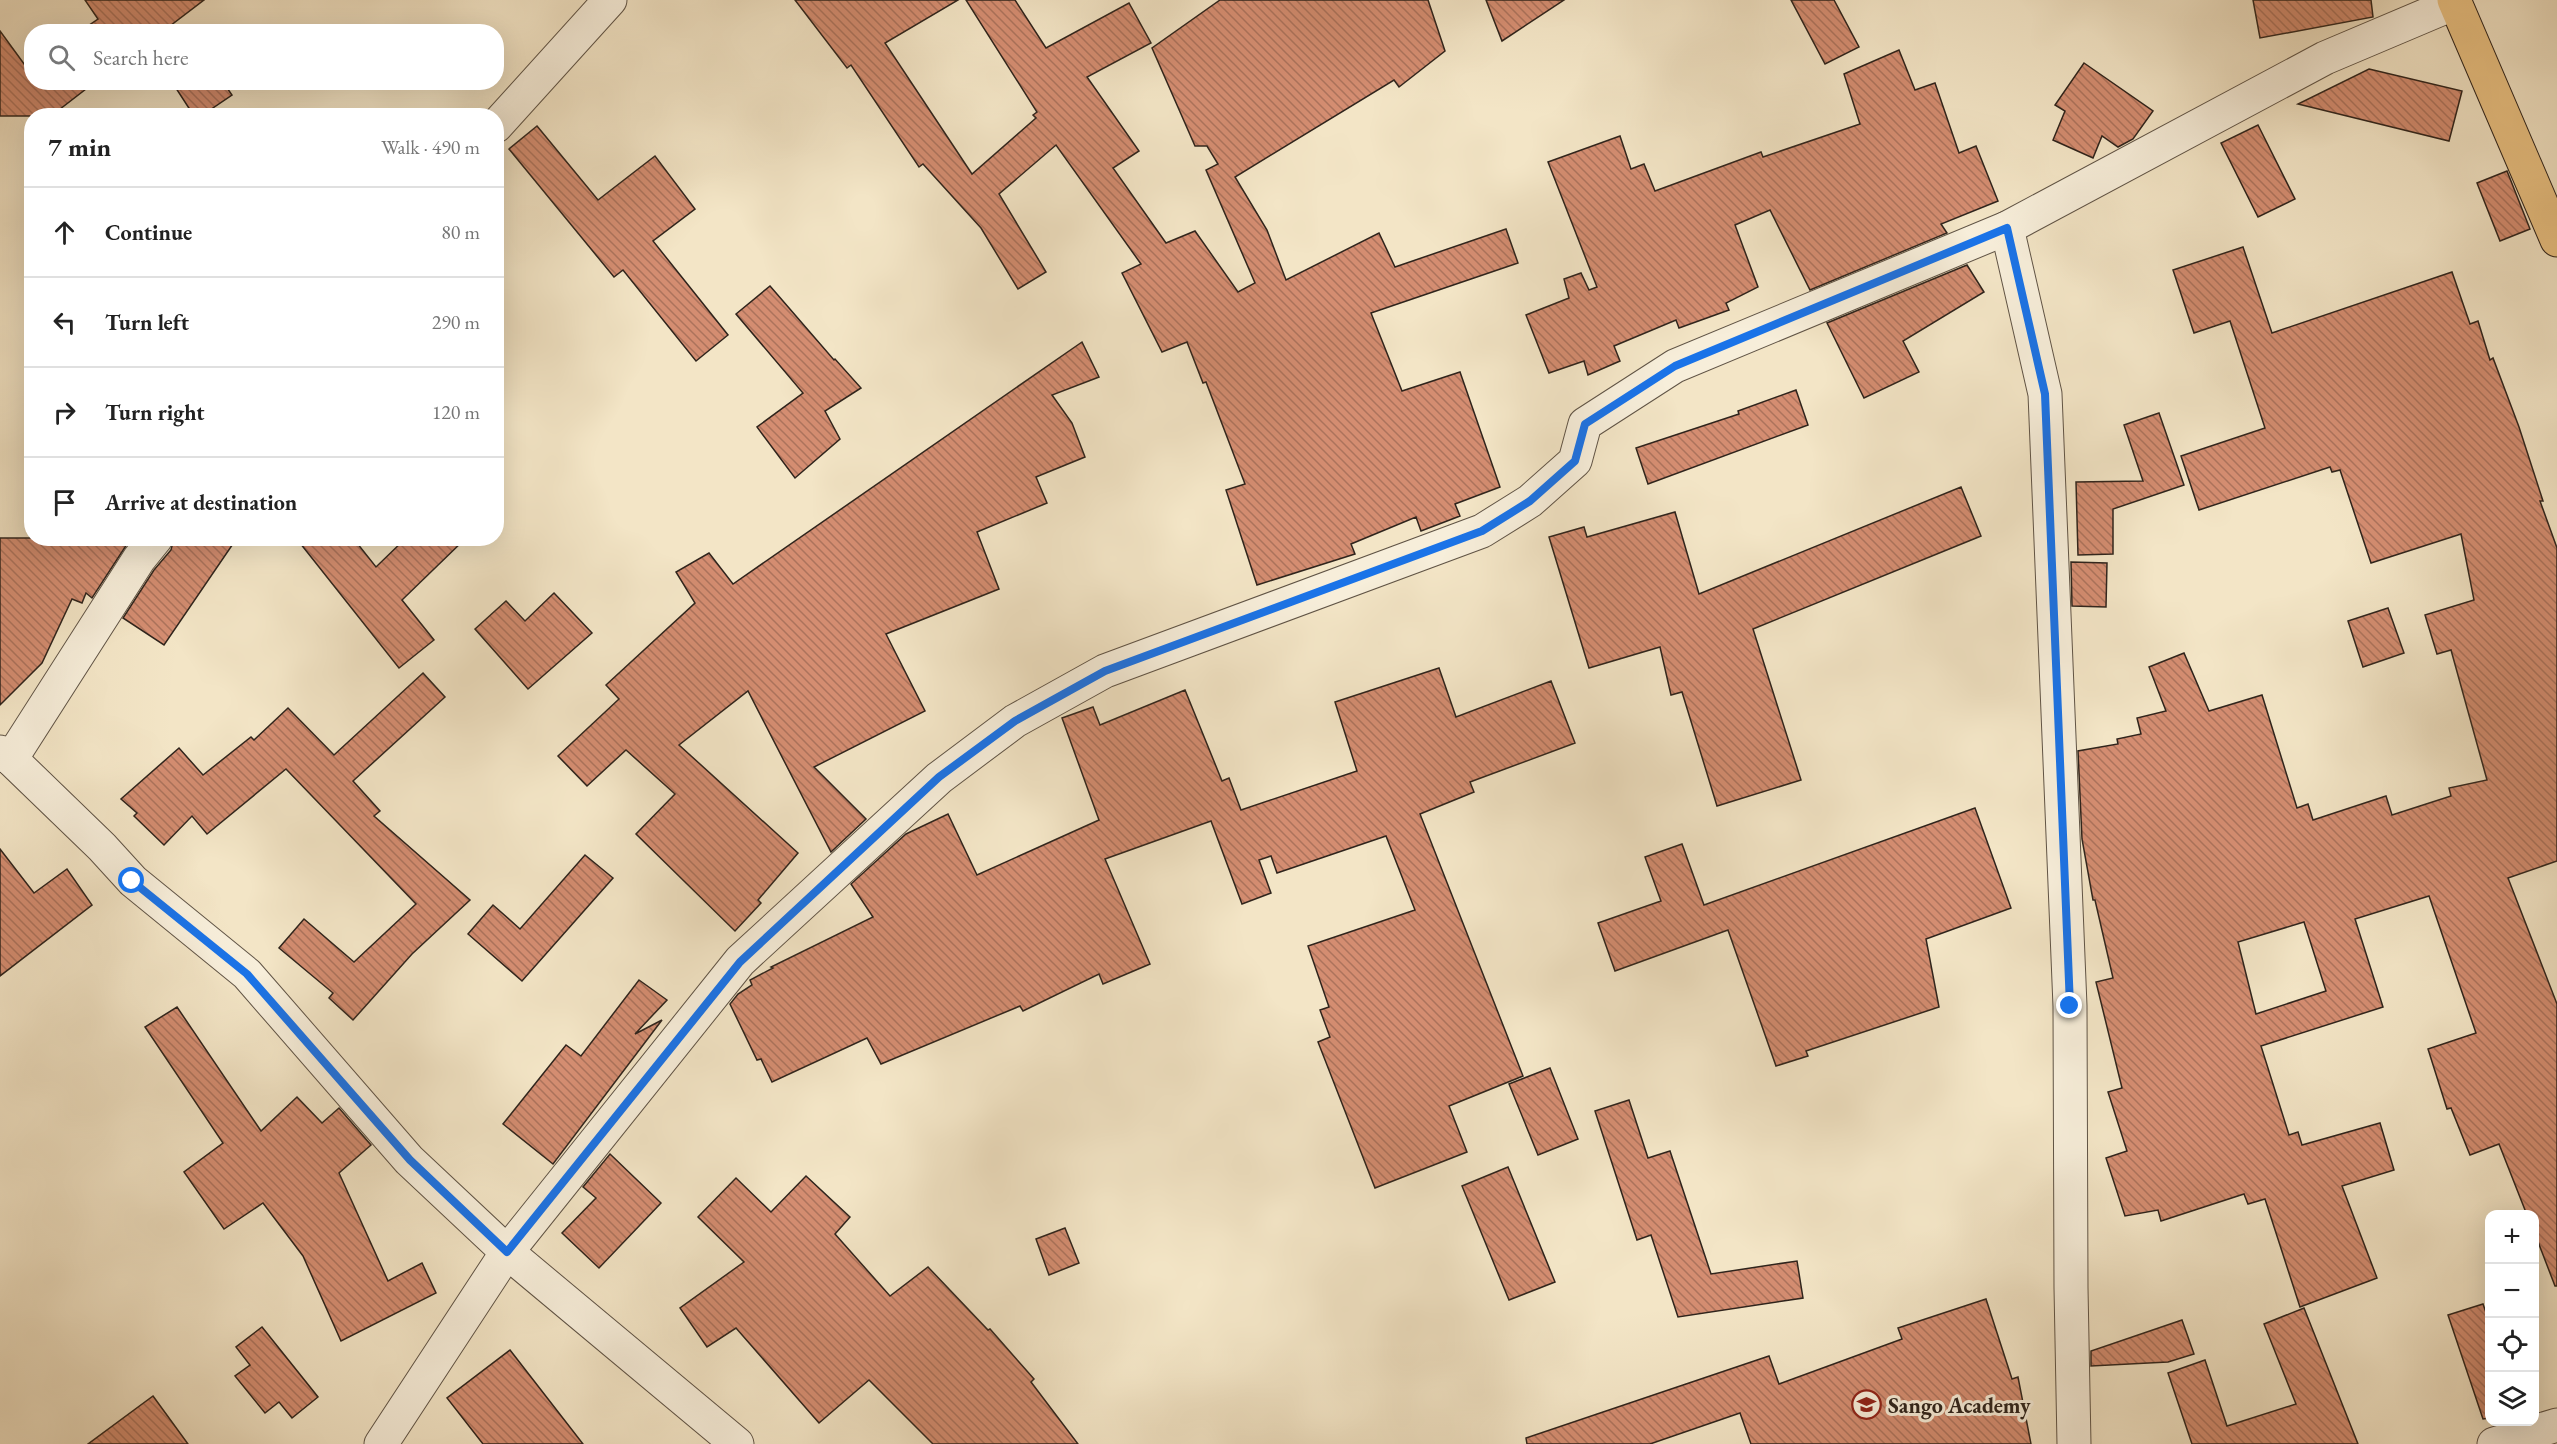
<!DOCTYPE html>
<meta charset="utf-8">
<style>
:root{--surface:#fff;--page:#f2f2f2;--text:#222;--muted:#767676;--line:#e0e0e0}
body{margin:0;font-family:"EB Garamond",serif;background:var(--page);color:var(--text)}
.controls{position:absolute;right:18px;bottom:18px;display:grid;overflow:hidden;border-radius:12px;box-shadow:0 6px 24px #0002}
.controls button{width:54px;height:54px;display:grid;place-items:center;padding:0;border:0;border-bottom:2px solid var(--line);background:var(--surface);color:var(--text);font:30px sans-serif}
.stop{position:absolute;width:18px;height:18px;margin:-14px;border:4px solid #1a73e8;border-radius:50%;background:#fff}
.stop.end{background:#1a73e8;border-color:#fff;box-shadow:0 2px 6px #0008}
.list{margin:0;padding:0;list-style:none}
h2{display:flex;justify-content:space-between;align-items:center;height:78px;margin:0;padding:0 24px;font-size:26px}
h2 small{font-size:20px;font-weight:400;color:var(--muted)}
.list li{display:grid;grid-template-columns:39px 1fr auto;gap:18px;align-items:center;box-sizing:border-box;height:90px;padding:0 24px;border-top:2px solid var(--line)}
.list b{display:block;font-size:22px;white-space:nowrap}
.list em{font-size:20px;font-style:normal;color:var(--muted)}
.icon{flex:none;width:33px;height:33px;fill:none;stroke:currentColor;stroke-width:2;stroke-linecap:round;stroke-linejoin:round}
.map{position:relative;flex:none;width:2557px;height:1444px;overflow:hidden}
.search{position:absolute;background:var(--surface);box-shadow:0 6px 24px #0002;left:24px;top:24px;width:480px;height:66px;display:flex;align-items:center;gap:15px;box-sizing:border-box;padding:0 21px;border-radius:24px;color:var(--muted);font-size:22px}
.panel{position:absolute;background:var(--surface);box-shadow:0 6px 24px #0002;left:24px;top:108px;width:480px;height:438px;border-radius:24px}
.map>svg:first-child{display:block}
</style>
<div class="map">
<svg width="2557" height="1444" viewBox="0 0 2557 1444">
<defs>
<pattern id="building-back-hatch" width="6" height="6" patternUnits="userSpaceOnUse" patternTransform="scale(1.5)"><rect width="6" height="6" fill="#d48d71"/><path d="M-1 5l2 2M0 0l6 6M5-1l2 2" fill="none" stroke="#ac735c"/></pattern>
</defs>
<rect width="100%" height="100%" fill="#f3e5c6"/>
<filter id="stains"><feTurbulence type="fractalNoise" baseFrequency=".00333" numOctaves="4"/><feColorMatrix values="0 0 0 0 .2 0 0 0 0 .09 0 0 0 0 .02 0 0 0 .5 -.17"/></filter>
<radialGradient id="worn" r=".72"><stop offset=".6" stop-color="#630" stop-opacity="0"/><stop offset="1" stop-color="#630" stop-opacity=".3"/></radialGradient>
<!-- building -->
<g fill="url(#building-back-hatch)" stroke="#2f241c" stroke-width="1.5" fill-rule="evenodd">
<polygon points="85,0 204,0 162,32 79,32 98,19"/>
<polygon points="795,0 958,0 885,43 972,174 1036,118 1033,115 1037,112 966,0 1015,0 1046,48 1129,3 1151,43 1087,77 1139,151 1113,168 1166,243 1195,231 1238,292 1255,283 1206,170 1218,164 1207,146 1195,146 1152,48 1220,0 1428,0 1445,51 1399,87 1394,80 1235,177 1267,230 1286,280 1379,233 1395,267 1506,229 1518,263 1371,313 1402,391 1460,372 1500,487 1455,504 1460,516 1421,531 1416,517 1351,544 1355,554 1257,585 1226,490 1245,484 1206,382 1203,383 1187,342 1162,352 1122,273 1141,264 1056,145 999,194 1046,272 1018,289 981,228 923,164 919,167 851,65 847,68"/>
<polygon points="1486,0 1564,0 1502,41"/>
<polygon points="1791,0 1834,0 1859,47 1825,64"/>
<polygon points="2253,0 2371,0 2373,17 2260,38"/>
<polygon points="0,31 27,68 32,65 32,82 95,82 51,116 0,116"/>
<polygon points="1899,50 1915,90 1935,83 1959,153 1976,146 1998,201 1941,224 1947,233 1810,290 1770,210 1735,225 1758,287 1726,303 1729,310 1679,328 1676,320 1614,346 1620,361 1588,375 1584,361 1549,373 1526,315 1569,298 1564,279 1581,273 1589,290 1597,287 1548,162 1620,136 1631,169 1644,164 1655,191 1761,152 1763,157 1860,124 1844,74"/>
<polygon points="2084,63 2153,111 2133,139 2118,147 2102,136 2093,158 2053,140 2065,111 2055,105"/>
<polygon points="2369,69 2462,91 2449,141 2298,104"/>
<polygon points="172,82 223,82 232,95 201,116 194,116"/>
<polygon points="2258,125 2295,199 2258,217 2221,143"/>
<polygon points="537,126 598,200 655,156 695,209 653,241 728,335 696,361 623,270 614,277 509,149"/>
<polygon points="2507,171 2530,229 2500,241 2477,183"/>
<path d="M2243,247L2272,333L2452,272L2470,324L2478,321L2490,360L2493,358L2519,427L2543,501H2540L2557,548V861L2508,878L2557,1004V1286H2555L2535,1234V1215H2527L2499,1144L2470,1155L2451,1108L2447,1109L2428,1049L2476,1033L2429,896L2355,919L2383,1007L2261,1046L2289,1135L2298,1132L2302,1145L2380,1123L2394,1170L2342,1186L2377,1278L2300,1307L2265,1199L2248,1204L2244,1194L2161,1221L2158,1210L2125,1216L2106,1158L2127,1151L2108,1092L2122,1088L2096,982L2113,978L2095,900H2093L2082,839L2078,751L2118,744L2117,739L2141,734L2137,718L2166,711L2149,667L2184,653L2209,711L2262,695L2297,808L2308,804L2313,820L2386,796L2392,815L2451,796L2449,788L2487,780L2451,650L2437,654L2425,615L2474,600L2461,534L2371,563L2340,470L2332,472L2330,467L2199,510L2181,456L2265,428L2230,321L2194,333L2173,270ZM2304,922L2326,991L2256,1014L2238,942Z"/>
<polygon points="1967,265 1984,292 1903,341 1919,372 1864,398 1827,323"/>
<polygon points="770,286 834,360 835,359 861,388 825,411 840,439 795,478 757,427 803,393 736,314"/>
<polygon points="1082,342 1099,377 1052,395 1072,423 1085,457 1036,477 1047,503 977,532 999,589 886,634 925,711 814,767 866,819 831,852 748,691 679,745 798,853 758,900 761,903 735,931 636,834 675,794 626,750 587,786 558,756 619,699 606,685 695,603 676,572 709,553 733,584"/>
<polygon points="1796,390 1808,425 1648,484 1636,448 1739,414 1738,411"/>
<polygon points="2159,413 2184,485 2113,509 2113,554 2078,555 2076,482 2143,481 2124,425"/>
<polygon points="1961,487 1981,536 1753,629 1801,780 1717,806 1682,692 1671,695 1660,647 1589,668 1549,537 1584,527 1587,537 1675,512 1699,594"/>
<polygon points="0,538 131,538 92,598 86,593 82,603 72,599 42,663 0,705"/>
<polygon points="174,538 237,538 164,645 123,618 154,570 171,550"/>
<polygon points="296,538 353,538 376,567 406,538 466,538 402,600 434,640 399,668"/>
<polygon points="2071,562 2107,563 2106,607 2072,606"/>
<polygon points="554,593 592,633 528,689 475,629 506,601 525,621"/>
<polygon points="2388,608 2404,653 2363,667 2348,621"/>
<polygon points="1439,668 1456,717 1551,681 1575,743 1470,782 1474,792 1420,814 1523,1076 1449,1106 1467,1152 1375,1188 1318,1042 1330,1037 1320,1010 1329,1007 1308,946 1415,910 1386,836 1277,873 1271,856 1259,860 1271,893 1242,904 1211,821 1105,859 1150,964 1103,984 1099,974 1023,1011 1020,1006 881,1064 867,1038 772,1082 761,1059 757,1060 730,1004 738,994 752,985 750,980 773,968 771,967 873,917 851,884 906,834 948,814 977,875 1099,820 1062,718 1093,707 1100,725 1185,690 1222,781 1229,778 1241,810 1357,771 1335,702"/>
<polygon points="423,673 445,697 353,781 380,811 374,816 470,900 412,954 353,1020 329,998 333,993 279,948 304,919 354,962 416,904 286,769 207,834 192,816 164,845 134,816 137,813 121,799 179,748 203,775 251,737 254,740 288,708 334,755"/>
<polygon points="1975,808 2011,908 1926,939 1939,1007 1806,1051 1808,1056 1776,1066 1728,930 1615,971 1598,923 1661,901 1645,857 1682,844 1704,905"/>
<polygon points="0,849 34,893 67,869 92,905 0,976"/>
<polygon points="585,855 613,878 522,981 468,934 493,905 520,929"/>
<polygon points="639,980 667,1000 635,1034 662,1020 553,1164 503,1124 566,1045 581,1056"/>
<polygon points="177,1007 261,1131 297,1097 322,1123 339,1108 371,1145 339,1173 388,1281 422,1263 436,1293 341,1341 303,1256 263,1203 224,1229 184,1172 223,1143 145,1027"/>
<polygon points="1550,1068 1578,1139 1538,1155 1509,1084"/>
<polygon points="1629,1100 1648,1158 1670,1151 1711,1274 1797,1261 1803,1298 1678,1317 1651,1235 1637,1240 1595,1111"/>
<polygon points="610,1154 661,1203 599,1268 562,1233 596,1198 583,1187"/>
<polygon points="1508,1167 1555,1282 1509,1300 1462,1186"/>
<polygon points="806,1176 850,1217 835,1234 890,1296 928,1267 988,1330 990,1329 1034,1379 1031,1382 1078,1444 933,1444 869,1380 819,1423 736,1328 707,1347 680,1308 744,1262 698,1217 736,1178 771,1212"/>
<polygon points="1065,1228 1079,1263 1049,1275 1036,1239"/>
<polygon points="1986,1299 2012,1379 2018,1377 2031,1444 1751,1444 1740,1413 1650,1444 1527,1444 1526,1438 1769,1356 1779,1384 1902,1339 1898,1328"/>
<polygon points="2483,1304 2490,1324 2490,1418 2483,1419 2448,1315"/>
<polygon points="2304,1308 2358,1444 2192,1444 2168,1373 2205,1360 2227,1426 2296,1404 2264,1324"/>
<polygon points="2182,1320 2194,1354 2168,1362 2091,1366 2091,1351"/>
<polygon points="262,1327 318,1397 292,1418 279,1402 265,1413 235,1376 250,1365 236,1347"/>
<polygon points="510,1350 583,1444 483,1444 447,1398"/>
<polygon points="153,1396 188,1444 88,1444"/>
</g>
<g fill="none" stroke-linecap="round" stroke-linejoin="round">
<defs>
<g id="street">
<polyline points="496,126 610,0"/>
<polyline points="2007,228 2045,394 2070,1006 2071,1288 2074,1444"/>
<polyline points="0,752 11,759 102,847 133,881 247,974 409,1160 507,1252 737,1444"/>
<polyline points="11,759 139,559 156,538"/>
<polyline points="381,1444 507,1252 740,961 939,778 1015,721 1105,671 1482,531 1530,501 1575,461 1585,424 1675,366 2007,228 2325,58 2455,3"/>
<polyline points="2494,1444 2557,1425"/>
</g>
<polyline id="highway" points="2454,0 2557,240"/>
</defs>
<!-- street casing -->
<use href="#street" stroke="#605446" stroke-width="35"/>
<!-- highway casing -->
<use href="#highway" stroke="#2f241c" stroke-width="35"/>
<!-- street -->
<use href="#street" stroke="#f7eeda" stroke-width="33"/>
<!-- highway -->
<use href="#highway" stroke="#eac283" stroke-width="33"/>
</g>
<g fill="none" stroke-linecap="round" stroke-linejoin="round">
<!-- route -->
<polyline stroke="#1a73e8" stroke-width="8" points="132,881 247,974 410,1160 507,1252 740,962 939,777 1015,721 1105,671 1482,531 1530,501 1575,461 1585,424 1675,366 2007,228 2045,394 2070,1006"/>
</g>
<!-- icons -->
<defs>
<symbol id="school-ring" viewBox="-11 -11 22 22"><circle r="9.5" fill="#f7eeda" stroke="#8f2418" stroke-width="1.5"/><path d="M0-5L7-2L0 1L-7-2ZM-4 1L0 2.5L4 1V4Q0 6-4 4Z" fill="#8f2418"/></symbol>
</defs>
<g fill-rule="evenodd">
<use href="#school-ring" x="1850" y="1388" width="33" height="33"/>
</g>
<g text-anchor="middle" dominant-baseline="central" stroke-width="6" stroke-linejoin="round" paint-order="stroke">
<!-- poi labels -->
<g font-size="22" font-weight="bold" fill="#2f241c" stroke="#f7eeda" text-anchor="start">
<text x="1888" y="1405">Sango Academy</text>
</g>
</g>
<rect width="100%" height="100%" filter="url(#stains)"/>
<rect width="100%" height="100%" fill="url(#worn)"/>
</svg>
<div class="controls">
<button>+</button>
<button>−</button>
<button><svg class="icon" aria-label="locate" viewBox="0 0 24 24"><circle cx="12" cy="12" r="6"/><path d="M12 2v4M12 18v4M2 12h4M18 12h4"/></svg></button>
<button><svg class="icon" aria-label="layers" viewBox="0 0 24 24"><path d="M12 4l9 5-9 5-9-5zM3 14l9 5 9-5"/></svg></button>
</div>
<div class="stop" style="left:132px;top:881px"></div>
<div class="stop end" style="left:2070px;top:1006px"></div>
<div class="search"><svg class="icon" aria-label="search" viewBox="0 0 24 24"><circle cx="10" cy="10" r="6"/><path d="M15 15l6 6"/></svg>Search here</div>
<section class="panel">
<h2>7 min<small>Walk · 490 m</small></h2>
<ul class="list">
<li><svg class="icon" aria-label="ahead" viewBox="0 0 24 24"><path d="M12 20V5M6 11l6-6 6 6"/></svg><div><b>Continue</b></div><em>80 m</em></li>
<li><svg class="icon" aria-label="left" viewBox="0 0 24 24"><path d="M17 20v-9H6M10 6l-5 5 5 5"/></svg><div><b>Turn left</b></div><em>290 m</em></li>
<li><svg class="icon" aria-label="right" viewBox="0 0 24 24"><path d="M7 20v-9h11M14 6l5 5-5 5"/></svg><div><b>Turn right</b></div><em>120 m</em></li>
<li><svg class="icon" aria-label="arrive" viewBox="0 0 24 24"><path d="M6 21V4h12l-3 4 3 4H6"/></svg><div><b>Arrive at destination</b></div></li>
</ul>
</section>
</div>
